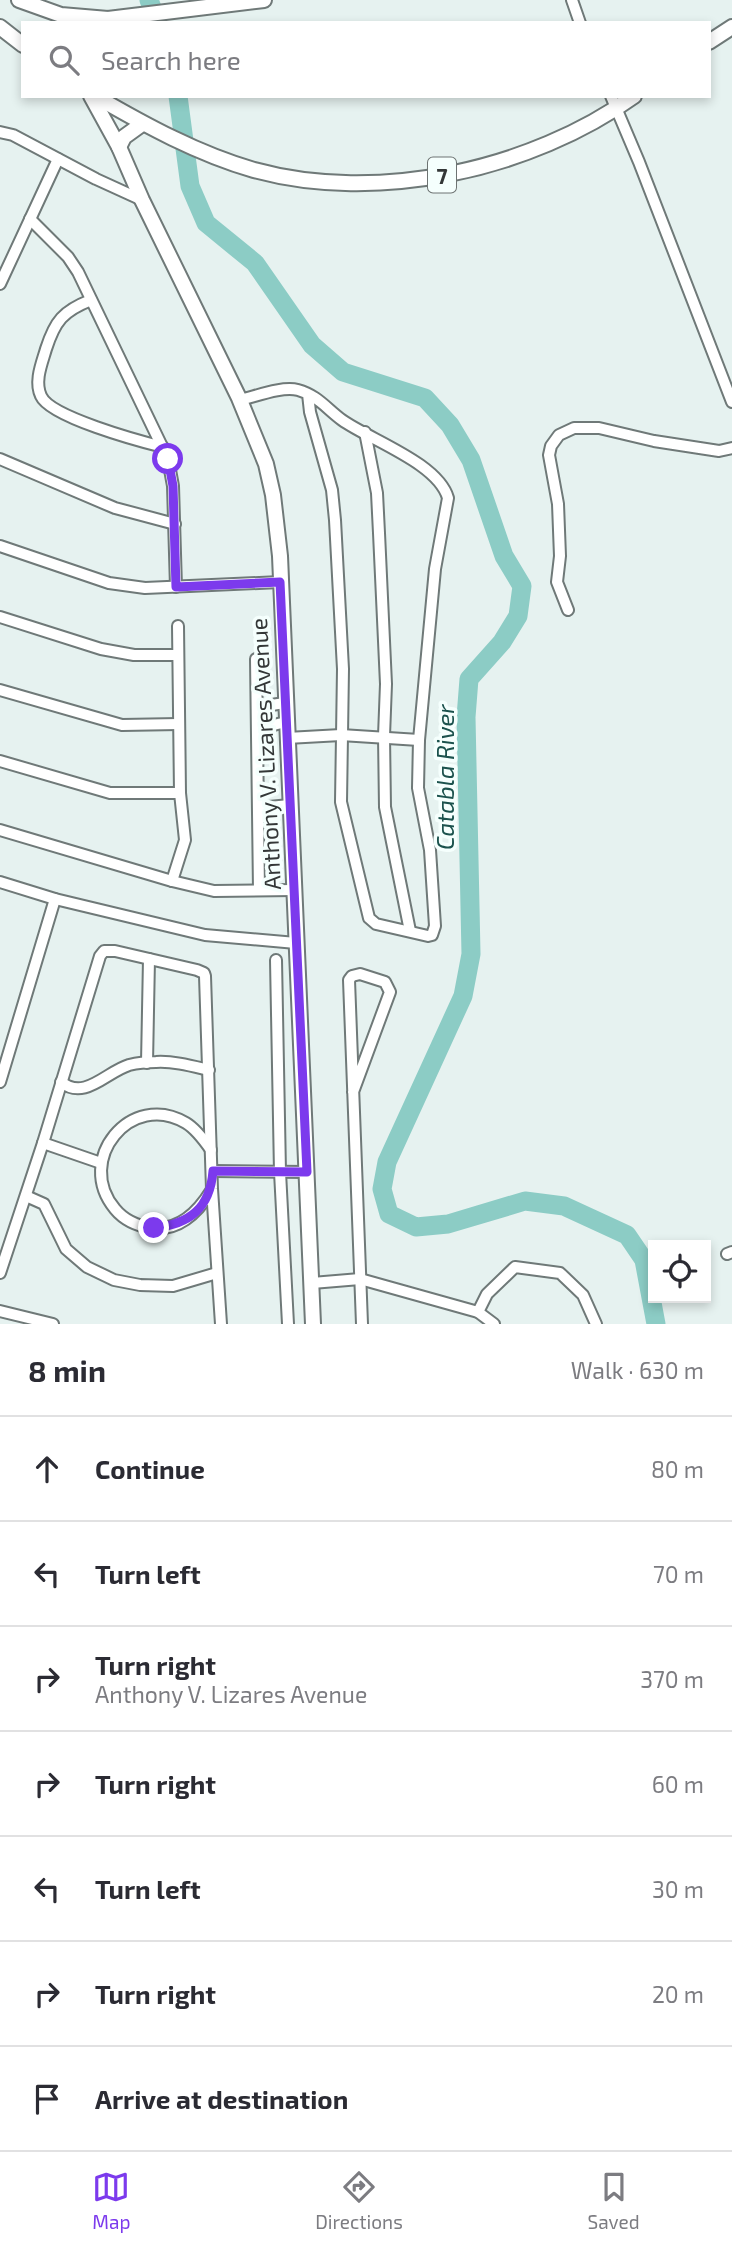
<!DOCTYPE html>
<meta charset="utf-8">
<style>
:root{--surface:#fff;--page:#f2f2f3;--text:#2b2b33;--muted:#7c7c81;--line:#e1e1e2;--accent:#7c3aed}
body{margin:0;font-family:"Exo 2",sans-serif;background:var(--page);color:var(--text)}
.controls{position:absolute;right:21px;bottom:21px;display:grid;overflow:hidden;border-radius:0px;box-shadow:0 4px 10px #0003}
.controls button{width:63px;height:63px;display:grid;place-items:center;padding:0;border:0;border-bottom:2px solid var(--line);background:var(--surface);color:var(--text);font:35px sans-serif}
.stop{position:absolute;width:21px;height:21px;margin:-16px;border:5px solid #7c3aed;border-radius:50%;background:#fff}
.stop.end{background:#7c3aed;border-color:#fff;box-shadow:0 2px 7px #0008}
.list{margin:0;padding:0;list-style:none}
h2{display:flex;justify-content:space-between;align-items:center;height:91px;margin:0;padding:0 28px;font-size:30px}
h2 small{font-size:23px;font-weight:400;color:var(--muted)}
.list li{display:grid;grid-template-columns:46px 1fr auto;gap:21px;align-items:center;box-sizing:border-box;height:105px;padding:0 28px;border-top:2px solid var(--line)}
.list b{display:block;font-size:26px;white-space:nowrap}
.list p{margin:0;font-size:23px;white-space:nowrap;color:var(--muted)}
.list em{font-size:23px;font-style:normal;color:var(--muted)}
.icon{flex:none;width:38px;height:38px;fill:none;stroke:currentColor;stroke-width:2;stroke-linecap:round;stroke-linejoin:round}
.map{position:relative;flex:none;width:732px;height:1324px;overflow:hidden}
.search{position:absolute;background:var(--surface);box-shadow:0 4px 10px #0003;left:21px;right:21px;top:21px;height:77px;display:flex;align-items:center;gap:18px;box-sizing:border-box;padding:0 24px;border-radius:0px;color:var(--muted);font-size:26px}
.sheet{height:826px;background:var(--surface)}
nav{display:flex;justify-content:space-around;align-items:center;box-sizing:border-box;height:98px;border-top:2px solid var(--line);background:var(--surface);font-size:19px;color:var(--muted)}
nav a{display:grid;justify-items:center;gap:4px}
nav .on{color:var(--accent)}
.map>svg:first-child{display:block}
</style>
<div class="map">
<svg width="732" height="1324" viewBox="0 0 732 1324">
<rect width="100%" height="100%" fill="#e6f2f0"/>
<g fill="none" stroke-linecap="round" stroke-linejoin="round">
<!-- river -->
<g stroke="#8cccc5" stroke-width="19">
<polyline points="149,0 158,23"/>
<polyline points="178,96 190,186 206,223 255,263 312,345 343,372 425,398 450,425 471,460 504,556 522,586 518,616 502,642 469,679 466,717 471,954 463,996 387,1162 382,1189 389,1214 416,1227 448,1224 525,1201 564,1206 627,1235 644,1260 656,1324"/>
</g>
<defs>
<g id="minor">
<polyline points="572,0 580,23"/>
<polyline points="611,96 639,162 732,402"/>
<polyline points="0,132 13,135 96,179 142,200"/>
<polyline points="30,219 68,257 78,272 168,459 173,486 176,587"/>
<polyline points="0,284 58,159"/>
<path d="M91,300C63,311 55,321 46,349C42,363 34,381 41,396C50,417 139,441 163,447"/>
<path d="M240,400C257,396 282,386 298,390C317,395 327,409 342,420C370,440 438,463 448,498L435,569L419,740L418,788L430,850L435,926L432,935L428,936L376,924L369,918L341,802L343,669L335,520L332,490L310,412L308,394"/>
<polyline points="365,432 377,493 379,533 386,684 384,736 385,807 410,931"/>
<polyline points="0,459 115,508 175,524"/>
<polyline points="0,546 109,583 145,588 280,582"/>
<polyline points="568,610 557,582 560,556 558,504 549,455 551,446 559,435 574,428 599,428 654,441 719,451 732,448"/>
<polyline points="0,617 101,649 134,655 178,655"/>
<polyline points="256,659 259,890"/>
<polyline points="0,690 122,725 179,724"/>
<polyline points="257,707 285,703"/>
<polyline points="257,729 286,722"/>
<polyline points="287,738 341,735 419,740"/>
<polyline points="0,761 110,793 180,793"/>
<polyline points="258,808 290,805"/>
<polyline points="0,830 172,881 214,891 294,890"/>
<polyline points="172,881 185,840 180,793 178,626"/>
<polyline points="0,882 55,899 205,935 296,943"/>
<polyline points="276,960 280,1172 288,1324"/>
<polyline points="147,1063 149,959"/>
<polyline points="0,1082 55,899"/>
<path d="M61,1082C85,1101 106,1072 129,1065C137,1063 148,1062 156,1062C174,1061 192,1066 209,1070"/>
<polyline points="353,1092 390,992 385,982 360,974 352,976 349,980 362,1324"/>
<polyline points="43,1143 101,1163"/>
<polyline points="213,1171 307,1172"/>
<path d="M211,1191C198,1212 179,1231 152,1228C137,1226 124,1220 115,1209C74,1160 131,1090 186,1123C196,1129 204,1140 211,1150"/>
<polyline points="26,1196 44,1204 66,1249 87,1267 114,1280 140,1285 173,1286 217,1273"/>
<polyline points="727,1254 732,1252"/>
<polyline points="0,1273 43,1143 100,956 104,951 115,951 197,970 204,973 205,976 212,1189 221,1324"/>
<polyline points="312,1283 360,1279 478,1312 494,1324"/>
<polyline points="0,1311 53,1324"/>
<polyline points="478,1312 487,1294 515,1267 560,1273 583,1295 596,1324"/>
</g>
<g id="major">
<polyline points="19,0 61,15 108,19 264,0"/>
<polyline points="0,27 23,45"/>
<polyline points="709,42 732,27"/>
<polyline points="91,96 119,147 142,200 239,398 266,464 273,495 280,556 313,1324"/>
<path d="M95,96C145,125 198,154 254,170C377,204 531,170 634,96"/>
<polyline points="119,147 124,137 142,124"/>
</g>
</defs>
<!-- minor casing -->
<use href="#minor" stroke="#6f7978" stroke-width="14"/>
<!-- major casing -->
<use href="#major" stroke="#6f7978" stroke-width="18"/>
<!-- minor -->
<use href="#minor" stroke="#fff" stroke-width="10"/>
<!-- major -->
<use href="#major" stroke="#fff" stroke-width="14"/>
</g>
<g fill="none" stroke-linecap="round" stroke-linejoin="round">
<!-- route -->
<path stroke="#7c3aed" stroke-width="9" d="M154,1228C190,1224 210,1208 213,1171L307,1172L280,582L176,587L173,486L168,459"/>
</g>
<g text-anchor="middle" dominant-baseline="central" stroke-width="7" stroke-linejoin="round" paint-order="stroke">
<!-- shield labels -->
<rect fill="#f5fffd" stroke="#6d7372" stroke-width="2" x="428" y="157.5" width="28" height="35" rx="5"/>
<g font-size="21" font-weight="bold" fill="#333737">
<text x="442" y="175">7</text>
</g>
<!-- street labels -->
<g font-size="23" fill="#333737" stroke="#f5fffd">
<text transform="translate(265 754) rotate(-93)">Anthony V. Lizares Avenue</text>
</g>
<!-- water labels -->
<g font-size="24" font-style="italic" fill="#1b524d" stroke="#f5fffd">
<text transform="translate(444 777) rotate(-90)">Catabla River</text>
</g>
</g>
</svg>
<div class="controls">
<button><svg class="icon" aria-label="locate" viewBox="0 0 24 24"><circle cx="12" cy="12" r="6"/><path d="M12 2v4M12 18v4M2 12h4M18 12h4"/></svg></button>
</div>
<div class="stop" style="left:168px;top:459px"></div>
<div class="stop end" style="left:154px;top:1228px"></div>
<div class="search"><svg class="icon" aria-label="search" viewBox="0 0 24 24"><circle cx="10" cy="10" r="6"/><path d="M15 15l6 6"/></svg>Search here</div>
</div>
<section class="sheet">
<h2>8 min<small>Walk · 630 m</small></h2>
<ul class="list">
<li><svg class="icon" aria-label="ahead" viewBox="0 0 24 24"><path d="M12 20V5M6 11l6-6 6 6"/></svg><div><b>Continue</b></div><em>80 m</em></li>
<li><svg class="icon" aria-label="left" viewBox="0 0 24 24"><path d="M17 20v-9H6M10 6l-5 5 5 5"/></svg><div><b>Turn left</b></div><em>70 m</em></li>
<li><svg class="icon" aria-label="right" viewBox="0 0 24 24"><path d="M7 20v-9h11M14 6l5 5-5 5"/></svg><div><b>Turn right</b><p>Anthony V. Lizares Avenue</p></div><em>370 m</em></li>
<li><svg class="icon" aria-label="right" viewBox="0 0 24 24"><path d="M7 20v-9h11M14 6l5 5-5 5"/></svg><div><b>Turn right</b></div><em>60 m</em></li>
<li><svg class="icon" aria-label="left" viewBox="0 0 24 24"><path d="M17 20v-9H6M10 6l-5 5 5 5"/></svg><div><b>Turn left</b></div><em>30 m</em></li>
<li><svg class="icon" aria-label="right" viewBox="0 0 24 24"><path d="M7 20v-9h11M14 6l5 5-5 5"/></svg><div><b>Turn right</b></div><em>20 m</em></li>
<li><svg class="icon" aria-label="arrive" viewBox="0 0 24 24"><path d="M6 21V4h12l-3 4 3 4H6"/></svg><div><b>Arrive at destination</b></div></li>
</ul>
</section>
<nav>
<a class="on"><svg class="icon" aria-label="map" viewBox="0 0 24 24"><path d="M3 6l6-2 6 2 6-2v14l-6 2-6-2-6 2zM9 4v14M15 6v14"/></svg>Map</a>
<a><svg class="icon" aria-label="directions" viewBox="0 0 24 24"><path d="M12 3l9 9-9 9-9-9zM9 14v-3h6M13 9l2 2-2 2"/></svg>Directions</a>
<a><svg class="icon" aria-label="saved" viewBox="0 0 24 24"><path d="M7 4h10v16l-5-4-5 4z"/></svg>Saved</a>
</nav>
